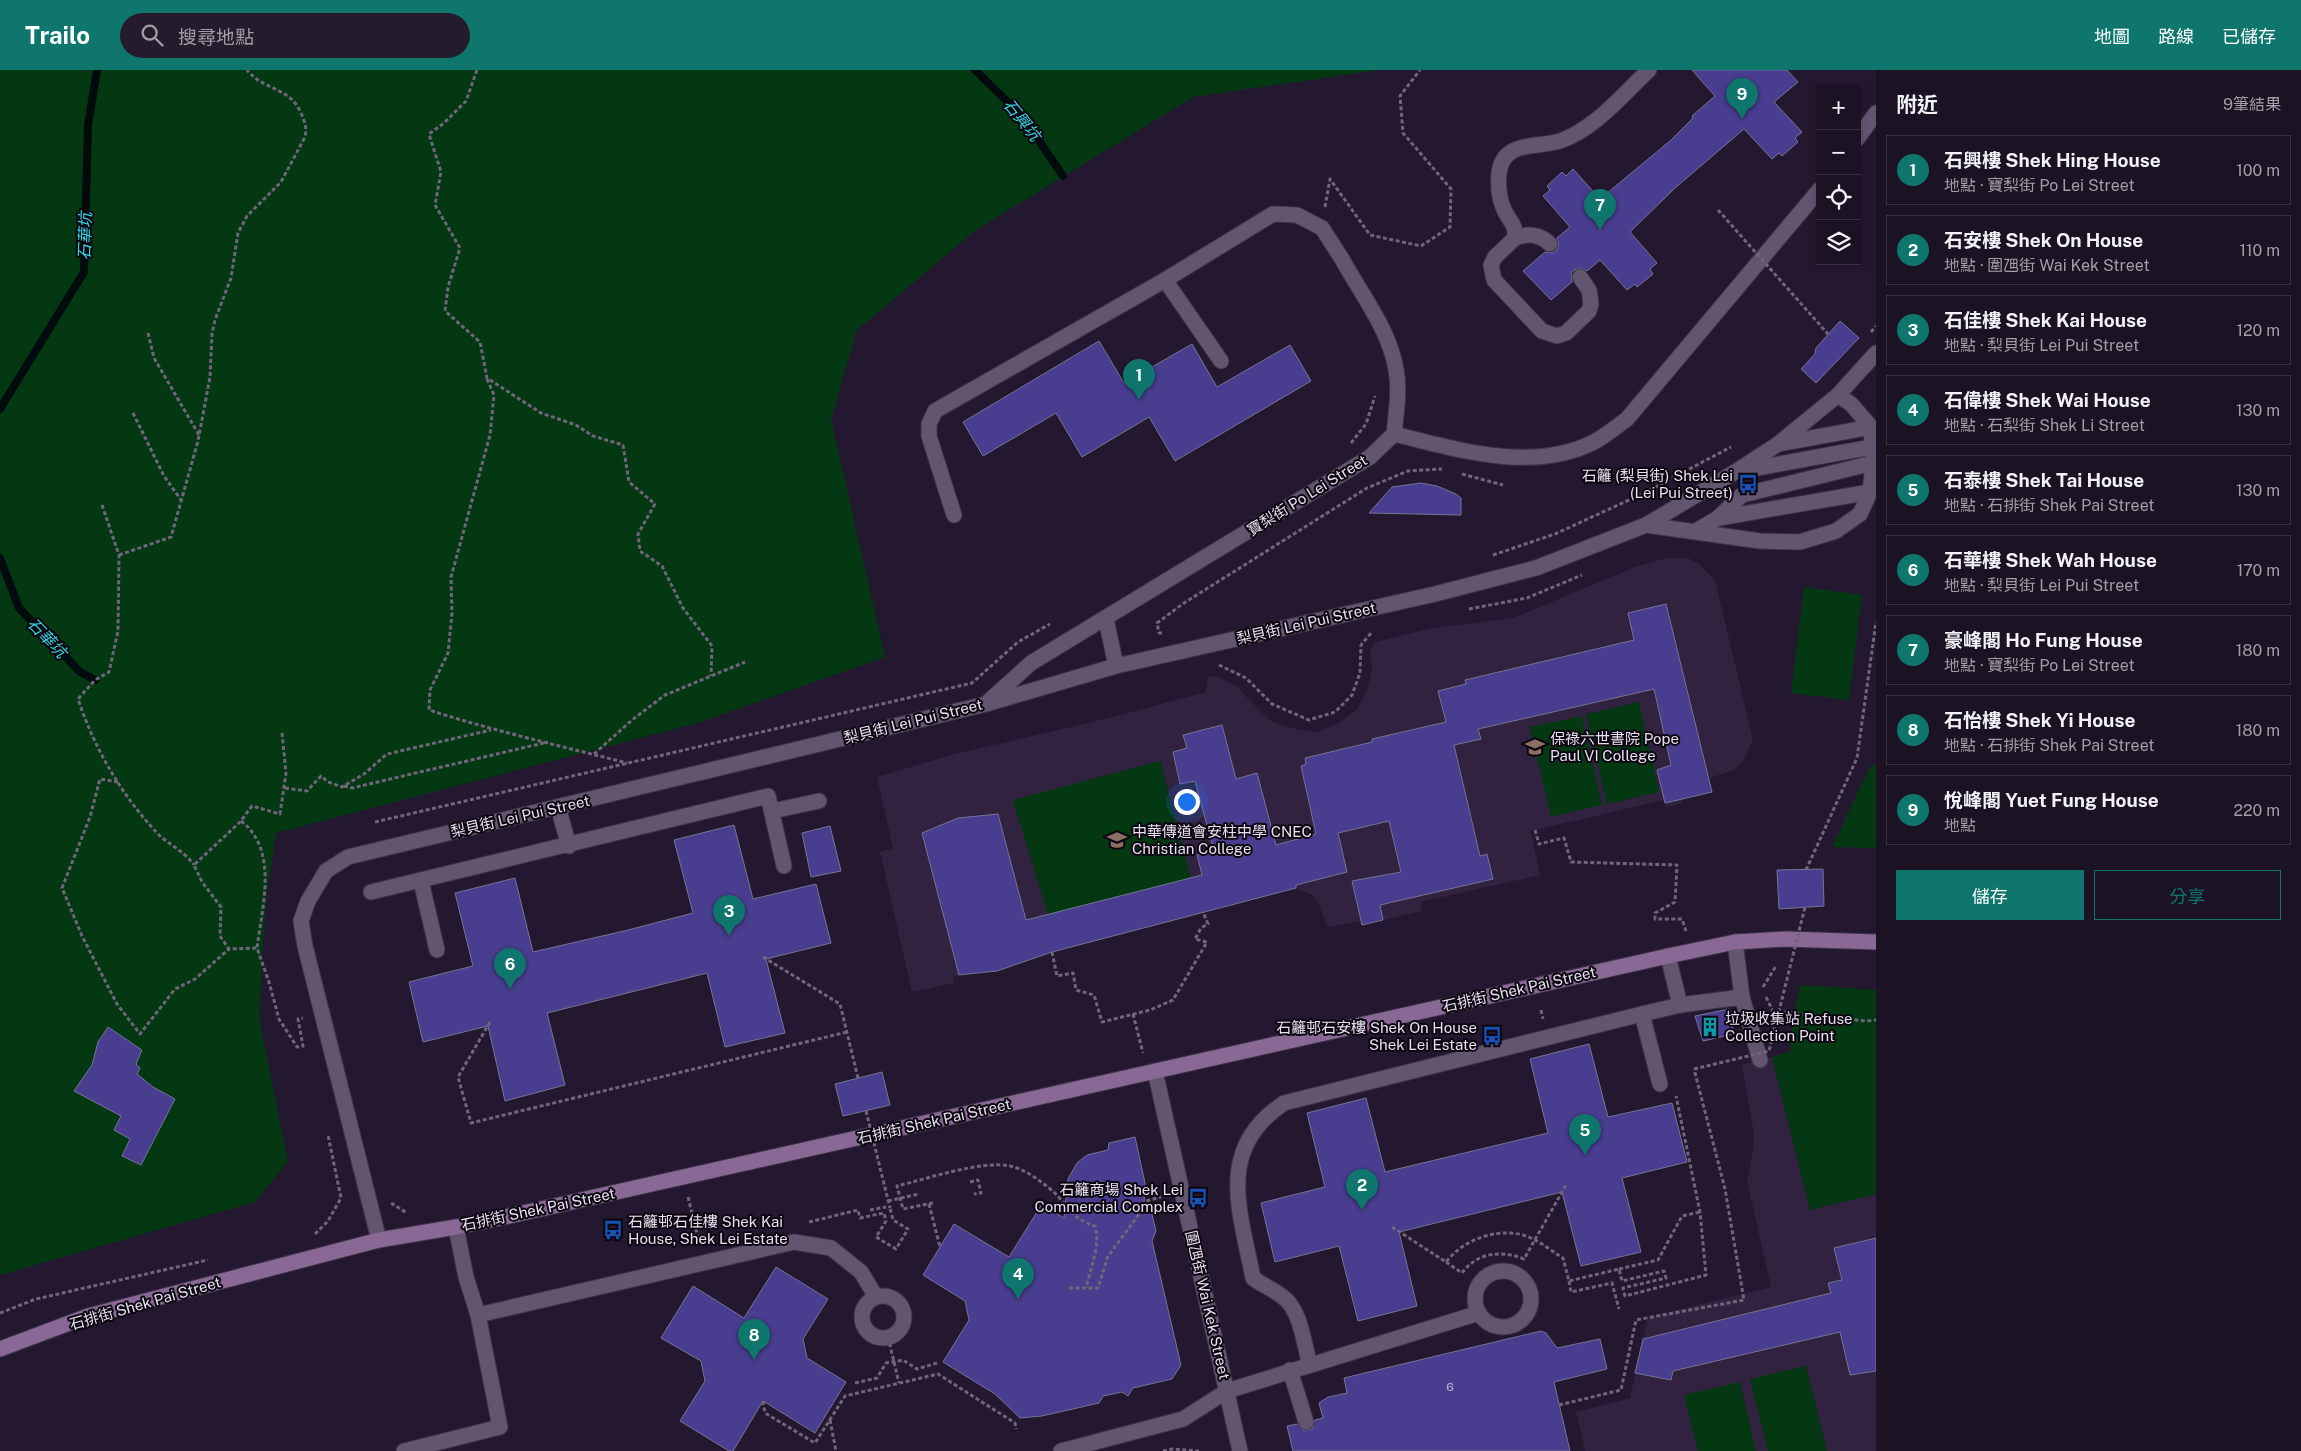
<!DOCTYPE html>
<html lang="zh-TW">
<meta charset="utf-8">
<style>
:root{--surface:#1b1224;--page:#241b2c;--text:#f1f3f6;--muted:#a09ea6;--line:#393241;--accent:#0f766e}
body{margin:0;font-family:"Public Sans","Noto Sans TC",sans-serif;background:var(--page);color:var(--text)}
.controls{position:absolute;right:15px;top:15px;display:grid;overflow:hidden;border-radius:0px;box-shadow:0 2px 8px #0003}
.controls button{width:45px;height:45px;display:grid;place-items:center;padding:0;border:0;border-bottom:1px solid var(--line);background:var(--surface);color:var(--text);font:25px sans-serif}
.you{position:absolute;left:1186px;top:731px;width:18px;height:18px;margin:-12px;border:4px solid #fff;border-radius:50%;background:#1a73e8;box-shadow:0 0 0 8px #1a73e833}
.badge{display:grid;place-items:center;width:32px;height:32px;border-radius:50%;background:var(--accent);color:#fff;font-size:16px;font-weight:700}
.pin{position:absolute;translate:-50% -41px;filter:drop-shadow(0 1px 2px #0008)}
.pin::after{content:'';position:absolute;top:26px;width:18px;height:15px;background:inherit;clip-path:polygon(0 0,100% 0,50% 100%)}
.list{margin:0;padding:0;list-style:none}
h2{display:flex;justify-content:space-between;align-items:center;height:65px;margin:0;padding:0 20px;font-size:21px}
h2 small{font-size:16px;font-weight:400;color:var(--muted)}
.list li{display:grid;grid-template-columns:32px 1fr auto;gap:15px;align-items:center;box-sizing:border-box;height:70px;margin:0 10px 10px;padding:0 10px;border:1px solid var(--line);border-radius:0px}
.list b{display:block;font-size:19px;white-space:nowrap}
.list p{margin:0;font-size:16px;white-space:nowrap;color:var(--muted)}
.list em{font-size:16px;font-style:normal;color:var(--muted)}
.actions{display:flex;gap:10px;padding:15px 20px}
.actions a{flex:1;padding:11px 0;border:1px solid var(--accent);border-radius:0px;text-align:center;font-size:18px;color:var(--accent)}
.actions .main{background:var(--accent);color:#fff}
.icon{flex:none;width:28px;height:28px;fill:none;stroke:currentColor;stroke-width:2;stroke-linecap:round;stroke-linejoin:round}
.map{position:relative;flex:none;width:1876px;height:1381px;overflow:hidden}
header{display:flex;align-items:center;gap:30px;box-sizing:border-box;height:70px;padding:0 25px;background:var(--accent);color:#fff}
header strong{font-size:24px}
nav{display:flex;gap:28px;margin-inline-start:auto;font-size:18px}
.search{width:350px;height:45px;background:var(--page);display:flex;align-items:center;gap:12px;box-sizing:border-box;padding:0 18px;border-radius:28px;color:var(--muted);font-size:19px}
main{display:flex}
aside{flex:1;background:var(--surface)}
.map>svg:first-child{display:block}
</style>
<header>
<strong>Trailo</strong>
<div class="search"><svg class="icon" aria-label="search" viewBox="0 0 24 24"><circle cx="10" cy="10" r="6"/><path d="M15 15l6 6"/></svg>搜尋地點</div>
<nav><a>地圖</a><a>路線</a><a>已儲存</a></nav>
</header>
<main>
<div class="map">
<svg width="1876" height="1381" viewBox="0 0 1876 1381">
<rect width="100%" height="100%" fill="#241830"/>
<!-- built -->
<g fill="#31223f">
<polygon points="1667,488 1688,488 1699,494 1715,510 1753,670 1742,693 1734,700 1709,708 1712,722 1682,729 1683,733 1666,737 1664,730 1531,761 1540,805 1420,832 1422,841 1362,855 1361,851 1328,857 1318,833 1312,825 1296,818 1052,882 997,901 959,905 953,907 954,913 912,922 880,782 893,778 877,707 955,684 1109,648 1206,622 1208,606 1218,607 1236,616 1267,648 1275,653 1299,660 1317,662 1337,654 1356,640 1367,622 1372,598 1370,579 1376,572 1432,558 1513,548 1635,497"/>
<polygon points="1772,987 1810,1140 1876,1124 1876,1381 1585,1381 1576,1342 1630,1328 1648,1247 1771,1217 1747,1111 1753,1082 1754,1064 1742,995"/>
</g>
<!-- green -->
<g fill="#033812">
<polygon points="0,0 1380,0 1193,27 976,160 857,260 831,349 885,587 698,653 276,763 266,829 259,948 288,1091 255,1132 0,1205"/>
<polygon points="1804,517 1862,525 1849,630 1791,623"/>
<polygon points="1639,632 1659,722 1607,734 1586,644"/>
<polygon points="1582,646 1602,735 1551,747 1530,657"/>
<polygon points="1160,691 1191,808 1048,845 1013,730"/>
<polygon points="1871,695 1876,696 1876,778 1832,777"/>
<polygon points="1800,915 1876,920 1876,1124 1810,1140 1772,987 1791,981 1789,970"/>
<polygon points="1806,1296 1827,1381 1768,1381 1750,1309"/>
<polygon points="1740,1312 1756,1381 1698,1381 1684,1325"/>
</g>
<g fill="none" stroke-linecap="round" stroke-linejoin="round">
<!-- stream -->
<g stroke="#000b0d" stroke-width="8">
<polyline points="975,0 1022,46 1063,106"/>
<polyline points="0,339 84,202 88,55 97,0"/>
<polyline points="0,488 19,538 80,602 95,610"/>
</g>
</g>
<!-- building -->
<g fill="#483d8e" stroke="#757593">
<polygon points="1692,0 1787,0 1798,12 1774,32 1802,62 1795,68 1798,72 1782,86 1779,83 1772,89 1744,59 1675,118 1630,162 1657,193 1650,199 1653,204 1637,217 1635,214 1627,220 1600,190 1587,201 1580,198 1574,200 1571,203 1572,212 1551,230 1523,201 1545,182 1553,183 1557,180 1559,175 1557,168 1570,157 1543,126 1550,120 1547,116 1562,102 1566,106 1573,99 1600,129 1670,71 1693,48 1692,46 1715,26"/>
<polygon points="1840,251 1859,268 1816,313 1801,299 1815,284 1816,278"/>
<polygon points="1099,271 1124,313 1192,274 1217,317 1290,275 1311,311 1175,391 1149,347 1082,387 1056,343 983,386 963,352"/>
<polygon points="1421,413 1437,416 1456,424 1461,428 1461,445 1369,443 1392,417"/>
<polygon points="1666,534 1712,722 1665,733 1657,700 1671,695 1654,619 1478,659 1481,669 1454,675 1480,786 1487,784 1493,809 1380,835 1383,850 1362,855 1352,811 1401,802 1389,751 1338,763 1347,802 1296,815 1296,818 1052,882 997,901 959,905 922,763 958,748 998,744 1026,850 1202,805 1197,785 1214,781 1195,711 1180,714 1173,682 1187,678 1183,665 1222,655 1236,709 1257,703 1276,775 1316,764 1301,696 1306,694 1305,688 1372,672 1372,669 1446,652 1438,621 1466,614 1465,610 1634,570 1628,543"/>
<polygon points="734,755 753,829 816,814 831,873 766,889 785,963 725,977 707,903 547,943 565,1015 505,1031 488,956 423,972 409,912 473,896 455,823 515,808 533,882 628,860 693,843 674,770"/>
<polygon points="830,756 841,801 811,807 802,763"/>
<polygon points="1823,799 1824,836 1779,839 1777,800"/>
<polygon points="1729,939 1734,964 1703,971 1695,946"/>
<polygon points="108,957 142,980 136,994 140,998 137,1004 153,1017 175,1029 141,1095 122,1086 130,1069 114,1060 121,1046 74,1021 92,995 98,972"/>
<polygon points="1589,974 1608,1047 1672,1033 1687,1092 1622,1108 1641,1182 1581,1196 1562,1122 1399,1162 1417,1236 1358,1251 1339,1176 1275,1192 1261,1133 1325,1117 1307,1043 1366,1028 1385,1102 1548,1063 1530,989"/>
<polygon points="882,1002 890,1035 843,1046 835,1014"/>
<polygon points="1135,1067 1145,1113 1144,1135 1150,1136 1156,1161 1152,1171 1181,1295 1172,1309 1133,1318 1128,1326 1122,1322 1103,1326 1099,1333 1042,1346 1020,1348 995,1324 943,1292 969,1250 965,1231 923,1205 954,1154 1009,1187 1042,1134 1064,1148 1068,1109 1077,1093 1087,1085 1108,1080 1109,1073"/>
<polygon points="1876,1168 1876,1301 1850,1305 1840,1262 1673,1301 1671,1310 1635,1303 1643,1269 1831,1223 1828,1213 1842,1210 1834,1178"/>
<polygon points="776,1197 828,1229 803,1269 807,1288 846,1312 815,1363 763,1331 733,1381 729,1381 680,1351 705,1311 701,1291 661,1268 693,1216 744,1248"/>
<polygon points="1541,1261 1546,1263 1557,1278 1600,1269 1607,1299 1554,1312 1570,1381 1293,1381 1287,1356 1297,1354 1304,1361 1312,1359 1315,1350 1323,1348 1319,1333 1328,1327 1347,1323 1344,1308"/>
</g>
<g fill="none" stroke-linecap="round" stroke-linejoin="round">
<defs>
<g id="lane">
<polyline points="1857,69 1876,43"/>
<path d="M1515,168C1527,163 1540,164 1550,174"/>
<path d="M1580,207L1589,220L1591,234L1589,241L1566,263L1557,266L1542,261L1494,210L1491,195L1495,187L1515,168C1516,152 1508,151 1503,137C1499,127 1498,114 1499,103C1503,70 1538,78 1560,71C1595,59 1623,24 1649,0"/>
<polyline points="1165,210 1221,291"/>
<path d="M1394,364C1456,379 1530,403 1592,373C1604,367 1616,357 1627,349L1820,119"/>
<polyline points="1778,374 1871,357"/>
<polyline points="1735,402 1872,377"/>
<polyline points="954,445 929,366 929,354 935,341 1165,210 1273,144 1297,145 1322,158 1342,189"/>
<polyline points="1719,448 1870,422"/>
<polyline points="1646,455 1760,471 1800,472 1836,461 1860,444 1870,422 1873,393 1871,357 1851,334 1838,325 1876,283"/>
<polyline points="1696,461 1718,448 1742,425 1873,393"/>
<polyline points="558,737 569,776"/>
<polyline points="772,741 819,731"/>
<polyline points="421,811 437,880"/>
<polyline points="371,822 768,726 784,796"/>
<polyline points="1735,872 1742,927"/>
<polyline points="1668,886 1680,935"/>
<polyline points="1642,944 1660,1014"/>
<circle cx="1503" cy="1229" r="28"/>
<circle cx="883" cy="1247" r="21"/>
<polyline points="478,1245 794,1172 831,1178 861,1202 876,1227"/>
<path d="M1310,1295C1304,1275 1301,1240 1283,1227C1273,1219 1262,1215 1253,1208C1240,1140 1215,1079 1284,1033L1642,944L1680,935L1742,927L1760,990"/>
<polyline points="1290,1300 1306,1352"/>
<polyline points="1227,1321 1479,1243"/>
<polyline points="404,1381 500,1357 478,1245 466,1207 456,1157"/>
</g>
<g id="street">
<polyline points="1106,549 1116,596"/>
<path d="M989,631L1031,593L1370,387L1394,364C1396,343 1400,320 1396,299C1389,259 1361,224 1342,189"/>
<polyline points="1155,1001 1240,1381"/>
<polyline points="379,1170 305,876 301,851 308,831 326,801 348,787 986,634 1116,596 1435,524 1536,498 1646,455 1735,402 1778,374 1838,325"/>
<polyline points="1061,1381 1183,1349 1227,1321"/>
</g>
<polyline id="secondary" points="0,1279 88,1246 379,1170 456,1157 514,1145 1668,886 1735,872 1786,869 1876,872"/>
</defs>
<!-- lane casing -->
<use href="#lane" stroke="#3e3447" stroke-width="17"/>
<!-- street casing -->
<use href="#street" stroke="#3e3447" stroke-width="17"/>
<!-- secondary casing -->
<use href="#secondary" stroke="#3e3447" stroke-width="17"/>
<!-- path -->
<g stroke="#70667b" stroke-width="3" stroke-dasharray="4 2.5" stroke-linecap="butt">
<polyline points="477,0 466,31 444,53 429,64 441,102 435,135 460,178 448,217 445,241 480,272 487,308 541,343 576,355 593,366 623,375 629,412 655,434 638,464 640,481 662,496 683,538 712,576 711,606"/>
<polyline points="1325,137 1330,109 1370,165 1421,176 1450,157 1451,119 1403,63 1400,26 1420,0"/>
<polyline points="1871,262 1876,256"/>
<polyline points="148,263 154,288 199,365"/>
<path d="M487,309L494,325L490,365L451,507L452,543L448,583L430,620L429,640C494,661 561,676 627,693"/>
<polyline points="133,343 164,406 181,430"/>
<polyline points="1351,373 1366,354 1375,326"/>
<polyline points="1462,404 1503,415"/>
<path d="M102,435L119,485L118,561L109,602L95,610L78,629C95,680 122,726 159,765C170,775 186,783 194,795"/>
<path d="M119,485L171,467L198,371L210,307L212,264L215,250L231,208L238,163L247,146L281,112L305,67C307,58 305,52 301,43C289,16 264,21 247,0"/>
<polyline points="1493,485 1555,464 1642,424 1731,377"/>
<polyline points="1469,539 1527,528 1582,505"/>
<polyline points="1162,563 1159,563 1157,553 1184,533 1367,418 1408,401 1442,399"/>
<polyline points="1219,595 1246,608 1272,634 1309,650 1335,642 1352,625 1360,603 1361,575 1372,562"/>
<polyline points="282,663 286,703 280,744 252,736 240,752 194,795 202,812 221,837 220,866 229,879 257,878 269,912 279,949 297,977 303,976 298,949 303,948"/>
<polyline points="594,684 632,650 665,625 745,592"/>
<polyline points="118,712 100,709 90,747 62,818 82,866 117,934 140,964 175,919 195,909 229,879"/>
<polyline points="344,716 352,718 548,672"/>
<polyline points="285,718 307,721 321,706 328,712 342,717 364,704 387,684 491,660"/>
<path d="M241,751C279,780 262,837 257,878"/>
<polyline points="375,752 972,613 1018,572 1050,554"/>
<polyline points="1535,760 1539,774 1564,768 1571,792 1677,795 1675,832 1655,843 1655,849 1682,849 1686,861"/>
<polyline points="1806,800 1857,688 1876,552"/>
<polyline points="1052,882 1057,906 1073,903 1076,920 1094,925 1102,952 1150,940 1173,930 1207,872 1195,869 1201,858 1208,854 1203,842"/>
<polyline points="763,887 840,934 858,1008"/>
<polyline points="1763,917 1776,896"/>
<polyline points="1766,927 1773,941 1866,951 1876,950"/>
<polyline points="1541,940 1543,949"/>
<polyline points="1133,944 1143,983"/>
<polyline points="490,952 458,1007 471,1053 847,962"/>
<polyline points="970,1112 978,1110 981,1123 974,1124"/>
<polyline points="688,1127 699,1172"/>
<polyline points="391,1133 407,1143"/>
<path d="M933,1133L903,1139L897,1116C926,1109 982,1090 1010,1096C1024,1099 1038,1109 1049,1118C1068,1133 1069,1148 1095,1156C1101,1174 1090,1200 1086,1218"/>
<polyline points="929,1134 940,1177"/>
<polyline points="870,1140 886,1137"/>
<polyline points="809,1152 858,1140 860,1148 884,1143 886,1151 876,1167 896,1179 908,1159 893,1150 890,1138"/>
<path d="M1392,1157L1446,1192C1463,1170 1495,1158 1523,1165C1537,1169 1550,1180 1563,1188L1569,1211L1619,1199L1622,1211L1664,1201L1666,1208L1623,1218L1625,1226L1706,1205L1700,1142L1676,1026"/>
<polyline points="315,1164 328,1151 341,1128 328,1065"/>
<path d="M1446,1192L1462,1203C1477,1182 1502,1180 1524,1189L1566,1115"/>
<polyline points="1619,1199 1658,1190 1682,1146 1700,1142"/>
<polyline points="1569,1211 1571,1222 1612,1213 1619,1239"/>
<polyline points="1069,1218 1098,1218 1108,1186 1143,1139 1146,1131 1161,1127"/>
<polyline points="0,1243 36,1229 208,1190"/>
<polyline points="888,1267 899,1313"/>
<polyline points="855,1313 877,1308 886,1293 903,1290 917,1299 937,1293"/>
<polyline points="763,1331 765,1343 815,1373 845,1326 938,1304 1015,1353 1016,1359"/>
<polyline points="1559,1335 1621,1320 1636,1250 1744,1230 1725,1119 1694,999"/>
<polyline points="830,1350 836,1381"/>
<polyline points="1163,1381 1172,1379 1199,1381"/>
</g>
<!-- lane -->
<use href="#lane" stroke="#625570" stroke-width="15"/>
<!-- street -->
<use href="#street" stroke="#625570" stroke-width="15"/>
<!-- secondary -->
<use href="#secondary" stroke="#8a6895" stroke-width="15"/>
<!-- path-bridge -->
<g stroke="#70667b" stroke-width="3" stroke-dasharray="4 2.5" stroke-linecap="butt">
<polyline points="1718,140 1828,264"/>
<polyline points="1694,999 1769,981 1805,837"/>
<polyline points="866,1041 890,1138"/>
<polyline points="888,1131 919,1124"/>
</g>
</g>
<!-- icons -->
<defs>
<symbol id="bus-bare" viewBox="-9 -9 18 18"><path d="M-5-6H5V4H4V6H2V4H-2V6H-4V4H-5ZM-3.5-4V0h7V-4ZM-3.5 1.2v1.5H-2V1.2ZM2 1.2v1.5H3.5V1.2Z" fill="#1a4fb4" stroke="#0b0610" stroke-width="2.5" paint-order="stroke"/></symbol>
<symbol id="school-bare" viewBox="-9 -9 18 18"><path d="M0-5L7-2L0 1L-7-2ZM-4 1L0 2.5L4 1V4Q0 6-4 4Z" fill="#8d6e63" stroke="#0b0610" stroke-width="2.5" paint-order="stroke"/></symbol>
<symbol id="building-bare" viewBox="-9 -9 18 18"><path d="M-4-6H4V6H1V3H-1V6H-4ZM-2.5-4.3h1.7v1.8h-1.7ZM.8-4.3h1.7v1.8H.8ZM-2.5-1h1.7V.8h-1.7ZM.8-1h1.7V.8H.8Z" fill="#0f9aa8" stroke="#0b0610" stroke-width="2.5" paint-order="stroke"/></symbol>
</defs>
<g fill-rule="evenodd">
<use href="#bus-bare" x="1734" y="400" width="28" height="28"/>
<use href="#school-bare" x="1521" y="663" width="28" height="28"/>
<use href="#school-bare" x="1103" y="756" width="28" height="28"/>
<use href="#building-bare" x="1696" y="943" width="28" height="28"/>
<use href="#bus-bare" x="1478" y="952" width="28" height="28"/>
<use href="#bus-bare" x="1184" y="1114" width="28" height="28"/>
<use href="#bus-bare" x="599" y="1146" width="28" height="28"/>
</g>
<g text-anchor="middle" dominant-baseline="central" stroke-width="4" stroke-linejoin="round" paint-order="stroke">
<!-- number labels -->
<g font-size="12" fill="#bfb7d8">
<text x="1450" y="1317">6</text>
</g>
<!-- poi labels -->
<g font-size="15" fill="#e7e0f0" stroke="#0b0610" text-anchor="start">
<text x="1733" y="405" text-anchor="end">石籬 (梨貝街) Shek Lei<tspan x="1733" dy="17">(Lei Pui Street)</tspan></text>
<text x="1550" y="668">保祿六世書院 Pope<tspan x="1550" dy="17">Paul VI College</tspan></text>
<text x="1132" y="761">中華傳道會安柱中學 CNEC<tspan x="1132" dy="17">Christian College</tspan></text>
<text x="1725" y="948">垃圾收集站 Refuse<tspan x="1725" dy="17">Collection Point</tspan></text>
<text x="1477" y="957" text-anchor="end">石籬邨石安樓 Shek On House<tspan x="1477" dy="17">Shek Lei Estate</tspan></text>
<text x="1183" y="1119" text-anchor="end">石籬商場 Shek Lei<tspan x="1183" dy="17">Commercial Complex</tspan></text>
<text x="628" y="1151">石籬邨石佳樓 Shek Kai<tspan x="628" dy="17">House, Shek Lei Estate</tspan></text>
</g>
<!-- street labels -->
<g font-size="15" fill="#e7e0f0" stroke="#0b0610">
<text transform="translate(1307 425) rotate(-32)">寶梨街 Po Lei Street</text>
<text transform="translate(1306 553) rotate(-13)">梨貝街 Lei Pui Street</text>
<text transform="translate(913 651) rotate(-14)">梨貝街 Lei Pui Street</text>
<text transform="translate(520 746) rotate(-13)">梨貝街 Lei Pui Street</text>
<text transform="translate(1519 919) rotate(-13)">石排街 Shek Pai Street</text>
<text transform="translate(934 1051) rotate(-13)">石排街 Shek Pai Street</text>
<text transform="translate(538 1139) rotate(-12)">石排街 Shek Pai Street</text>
<text transform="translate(145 1233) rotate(-16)">石排街 Shek Pai Street</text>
<text transform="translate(1208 1235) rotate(77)">圍乪街 Wai Kek Street</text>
</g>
<!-- water labels -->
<g font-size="16" font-style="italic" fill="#35d7e4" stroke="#0b0610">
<text transform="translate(1022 50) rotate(51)">石興坑</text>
<text transform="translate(85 166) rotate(-88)">石華坑</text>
<text transform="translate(47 568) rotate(46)">石華坑</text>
</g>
</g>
</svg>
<div class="controls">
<button>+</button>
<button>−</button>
<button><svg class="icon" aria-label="locate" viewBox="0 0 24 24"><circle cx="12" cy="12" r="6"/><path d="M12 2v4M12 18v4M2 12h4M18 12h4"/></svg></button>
<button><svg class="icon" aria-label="layers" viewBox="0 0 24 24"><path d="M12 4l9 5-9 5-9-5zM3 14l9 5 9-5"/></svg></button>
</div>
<div class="you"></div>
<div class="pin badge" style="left:1139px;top:330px">1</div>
<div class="pin badge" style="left:1362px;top:1140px">2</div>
<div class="pin badge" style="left:729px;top:866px">3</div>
<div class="pin badge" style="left:1018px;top:1229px">4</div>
<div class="pin badge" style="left:1585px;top:1085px">5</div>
<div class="pin badge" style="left:510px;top:919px">6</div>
<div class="pin badge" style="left:1600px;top:160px">7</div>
<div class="pin badge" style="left:754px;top:1290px">8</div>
<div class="pin badge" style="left:1742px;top:49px">9</div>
</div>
<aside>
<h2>附近<small>9筆結果</small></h2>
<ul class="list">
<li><span class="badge">1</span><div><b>石興樓 Shek Hing House</b><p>地點 · 寶梨街 Po Lei Street</p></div><em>100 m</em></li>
<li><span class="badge">2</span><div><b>石安樓 Shek On House</b><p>地點 · 圍乪街 Wai Kek Street</p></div><em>110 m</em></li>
<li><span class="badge">3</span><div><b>石佳樓 Shek Kai House</b><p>地點 · 梨貝街 Lei Pui Street</p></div><em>120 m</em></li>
<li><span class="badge">4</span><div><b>石偉樓 Shek Wai House</b><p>地點 · 石梨街 Shek Li Street</p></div><em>130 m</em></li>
<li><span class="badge">5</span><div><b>石泰樓 Shek Tai House</b><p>地點 · 石排街 Shek Pai Street</p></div><em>130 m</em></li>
<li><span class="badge">6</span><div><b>石華樓 Shek Wah House</b><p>地點 · 梨貝街 Lei Pui Street</p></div><em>170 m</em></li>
<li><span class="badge">7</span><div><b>豪峰閣 Ho Fung House</b><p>地點 · 寶梨街 Po Lei Street</p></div><em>180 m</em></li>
<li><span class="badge">8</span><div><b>石怡樓 Shek Yi House</b><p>地點 · 石排街 Shek Pai Street</p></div><em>180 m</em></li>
<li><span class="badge">9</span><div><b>悅峰閣 Yuet Fung House</b><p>地點</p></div><em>220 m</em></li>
</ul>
<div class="actions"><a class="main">儲存</a><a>分享</a></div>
</aside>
</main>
